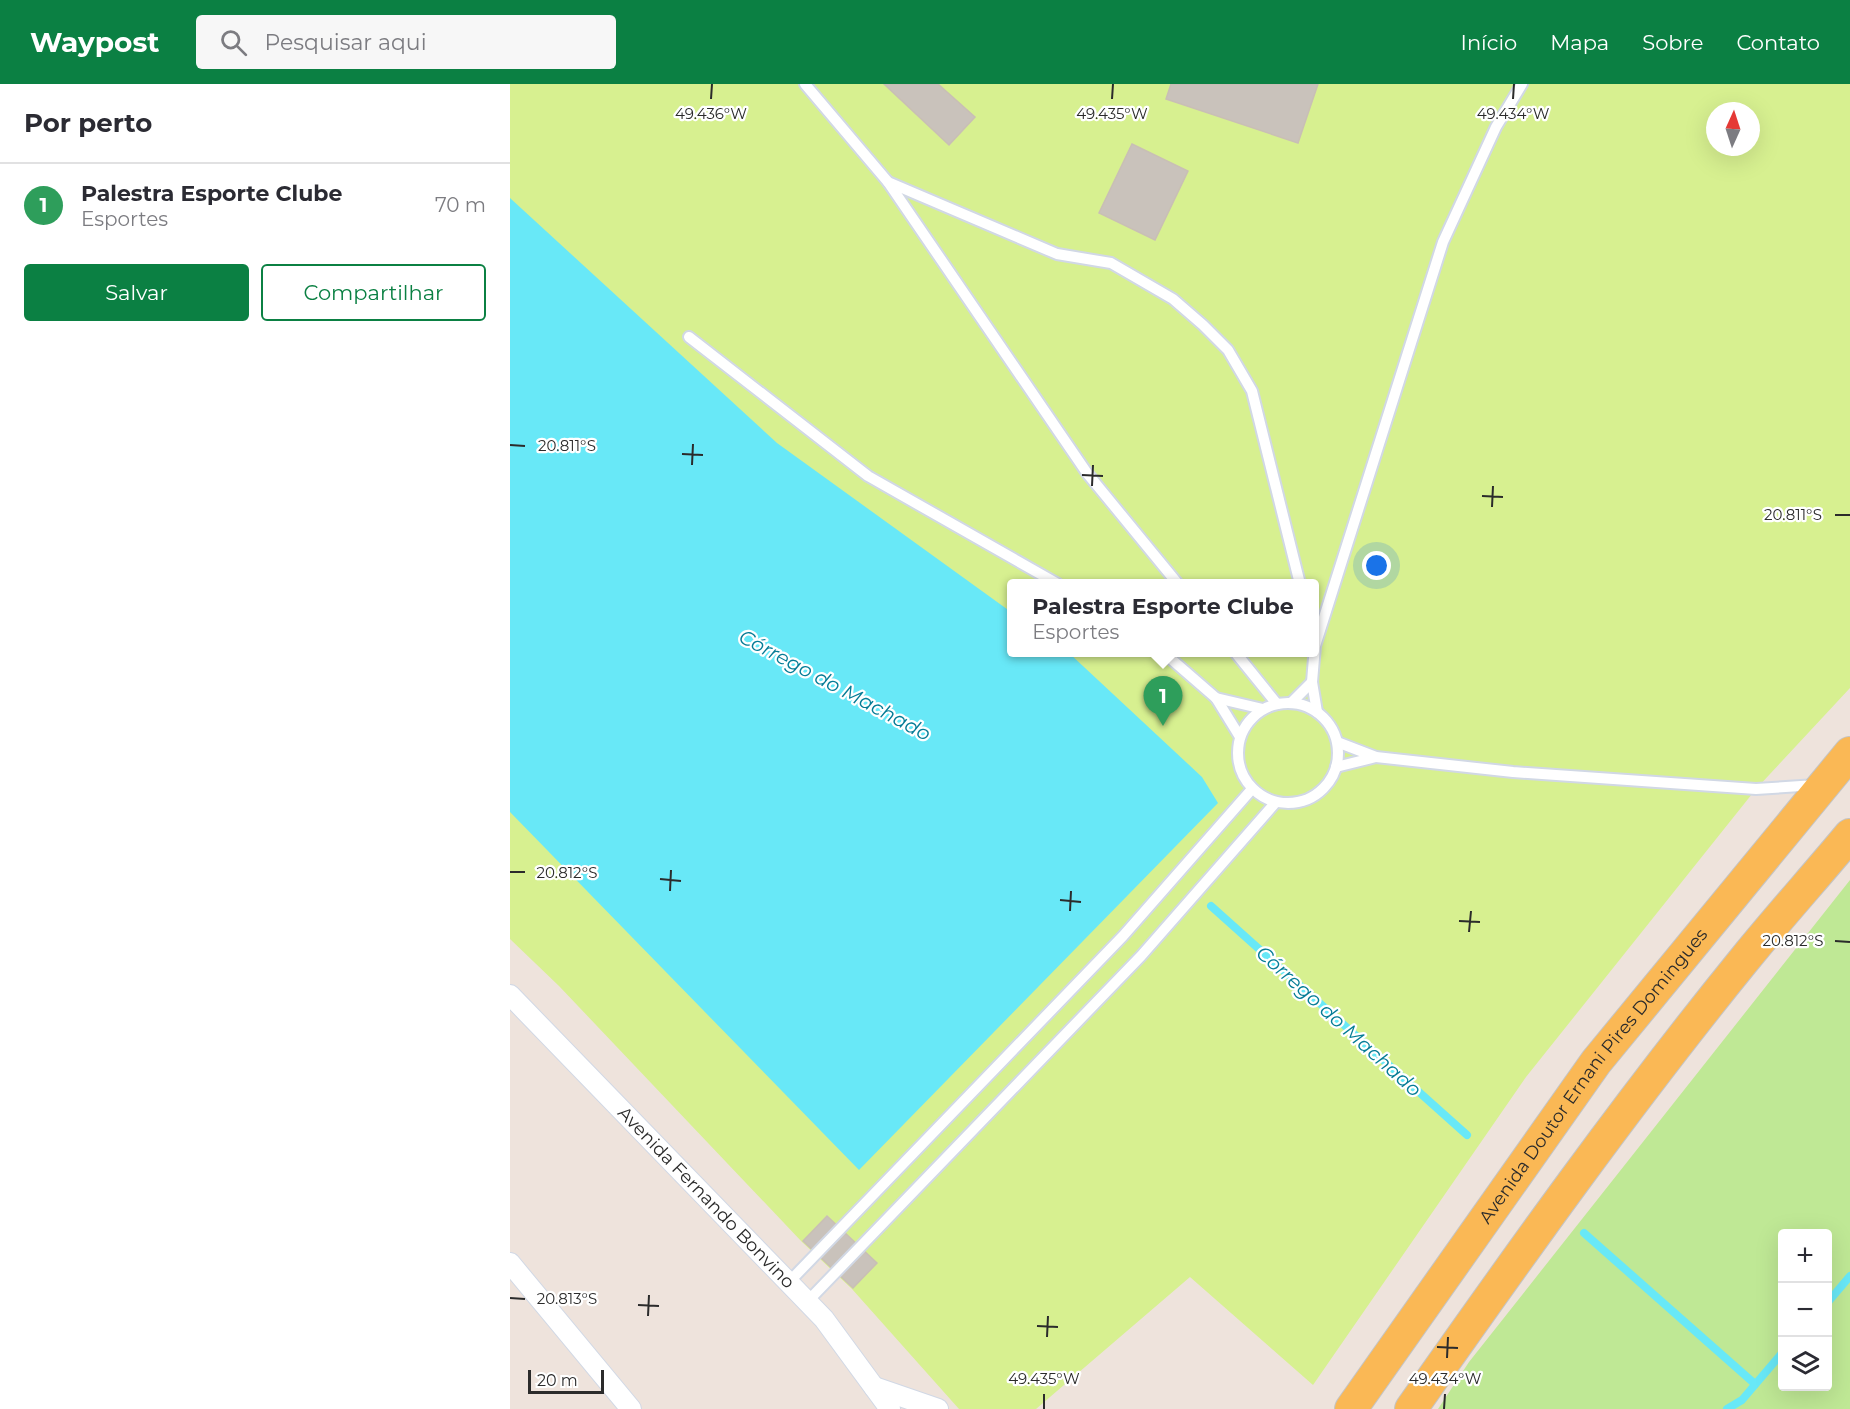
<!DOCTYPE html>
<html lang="pt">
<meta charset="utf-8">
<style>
:root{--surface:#fff;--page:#f7f7f7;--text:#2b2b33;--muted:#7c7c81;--line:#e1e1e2;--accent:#0b8043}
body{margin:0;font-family:Montserrat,sans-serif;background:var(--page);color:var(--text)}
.controls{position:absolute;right:18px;bottom:18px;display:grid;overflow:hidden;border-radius:6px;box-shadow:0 6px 24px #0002}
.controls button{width:54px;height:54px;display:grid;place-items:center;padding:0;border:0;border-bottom:2px solid var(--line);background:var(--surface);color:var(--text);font:30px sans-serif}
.compass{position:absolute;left:1196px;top:18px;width:54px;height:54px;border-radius:50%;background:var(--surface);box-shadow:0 6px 24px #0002;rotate:3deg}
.scale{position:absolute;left:18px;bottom:15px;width:76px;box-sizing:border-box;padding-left:6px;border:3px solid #2b2b2b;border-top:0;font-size:16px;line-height:21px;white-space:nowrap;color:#2b2b2b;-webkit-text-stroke:4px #fff;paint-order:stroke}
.you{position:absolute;left:867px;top:482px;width:21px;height:21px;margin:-15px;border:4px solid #fff;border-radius:50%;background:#1a73e8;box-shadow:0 0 0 9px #1a73e833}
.badge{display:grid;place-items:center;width:39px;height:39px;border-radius:50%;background:var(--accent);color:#fff;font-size:20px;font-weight:700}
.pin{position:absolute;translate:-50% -50px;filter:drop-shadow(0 2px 3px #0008)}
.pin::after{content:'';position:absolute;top:32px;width:21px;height:18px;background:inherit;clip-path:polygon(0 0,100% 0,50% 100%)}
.popup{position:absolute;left:497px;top:495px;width:312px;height:78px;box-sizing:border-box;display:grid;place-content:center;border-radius:6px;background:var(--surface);filter:drop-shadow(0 2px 4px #0005);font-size:20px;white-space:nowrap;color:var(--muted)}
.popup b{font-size:22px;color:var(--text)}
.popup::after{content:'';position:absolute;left:50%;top:100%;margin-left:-12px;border:12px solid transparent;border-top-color:var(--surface)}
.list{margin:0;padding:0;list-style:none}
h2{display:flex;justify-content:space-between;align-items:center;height:78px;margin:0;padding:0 24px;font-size:26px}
h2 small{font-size:20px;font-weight:400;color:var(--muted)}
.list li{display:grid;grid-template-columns:39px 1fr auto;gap:18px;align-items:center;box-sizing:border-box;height:84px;padding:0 24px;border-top:2px solid var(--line)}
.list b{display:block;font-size:22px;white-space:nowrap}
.list p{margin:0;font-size:20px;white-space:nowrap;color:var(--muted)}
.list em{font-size:20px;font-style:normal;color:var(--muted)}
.actions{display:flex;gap:12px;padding:18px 24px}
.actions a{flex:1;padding:14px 0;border:2px solid var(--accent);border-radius:6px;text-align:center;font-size:21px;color:var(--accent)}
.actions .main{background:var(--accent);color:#fff}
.icon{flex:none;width:33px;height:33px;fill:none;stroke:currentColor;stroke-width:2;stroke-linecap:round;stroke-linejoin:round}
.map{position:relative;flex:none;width:1340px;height:1325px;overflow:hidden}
header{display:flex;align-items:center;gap:36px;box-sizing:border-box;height:84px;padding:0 30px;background:var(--accent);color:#fff}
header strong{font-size:28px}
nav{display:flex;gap:33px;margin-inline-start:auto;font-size:21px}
.search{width:420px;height:54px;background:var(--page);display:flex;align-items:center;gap:15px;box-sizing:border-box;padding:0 21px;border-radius:6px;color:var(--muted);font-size:22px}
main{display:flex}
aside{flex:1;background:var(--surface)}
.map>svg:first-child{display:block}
</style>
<header>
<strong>Waypost</strong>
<div class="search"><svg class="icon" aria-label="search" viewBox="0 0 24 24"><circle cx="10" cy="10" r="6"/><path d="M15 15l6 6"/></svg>Pesquisar aqui</div>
<nav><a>Início</a><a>Mapa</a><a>Sobre</a><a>Contato</a></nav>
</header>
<main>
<aside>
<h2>Por perto<small></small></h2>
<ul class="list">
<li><span class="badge" style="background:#2e9e5b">1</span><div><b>Palestra Esporte Clube</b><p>Esportes</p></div><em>70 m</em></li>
</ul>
<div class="actions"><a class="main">Salvar</a><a>Compartilhar</a></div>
</aside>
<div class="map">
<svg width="1340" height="1325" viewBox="0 0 1340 1325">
<rect width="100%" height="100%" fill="#eee3dc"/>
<!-- green -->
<path fill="#bfe895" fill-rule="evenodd" d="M1340,796V1325H928L959,1278ZM1272,1150H1318V1302H1272Z"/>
<!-- pitch -->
<path fill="#d7f090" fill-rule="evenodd" d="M0,0H1340V604L1246,705L1016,993L803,1301L680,1193L526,1325H449L342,1205L292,1158L49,902L0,855ZM1205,27H1241V63H1205ZM502,500H804V568H502Z"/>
<!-- water -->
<polygon fill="#68e8f7" points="0,114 267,359 501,528 502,568 559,569 692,693 708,719 349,1086 0,728"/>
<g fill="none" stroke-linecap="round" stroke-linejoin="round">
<!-- stream -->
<g stroke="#68e8f7" stroke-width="8">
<polyline points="701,822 957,1051"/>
<polyline points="1074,1149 1245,1300"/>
<polyline points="1318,1218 1340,1192"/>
<polyline points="1217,1325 1232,1316 1272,1269"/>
</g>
</g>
<!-- building -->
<g fill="#c9c2bb" stroke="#c9bfb5" stroke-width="1.5">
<polygon points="374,0 428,0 465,33 439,61"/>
<polygon points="661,0 808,0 788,59 656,15"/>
<polygon points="622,60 678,87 645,156 589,129"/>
<polygon points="317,1132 367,1179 343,1204 293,1157"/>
</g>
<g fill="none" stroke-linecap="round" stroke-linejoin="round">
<defs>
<g id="service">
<polyline points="295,0 378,98 547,170 601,179 663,215 693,241 718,266 742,307 790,500"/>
<polyline points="378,98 577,389 668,500"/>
<polyline points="179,253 358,392 548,500"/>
<polyline points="653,568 706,614 730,653"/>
<polyline points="725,568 767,620"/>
<polyline points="706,614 753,625"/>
<circle cx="778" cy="669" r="50"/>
<polyline points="781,619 802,598"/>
<polyline points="807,628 802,598 805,562 933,158 986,43 1012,0"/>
<polyline points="827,658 866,673 1003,688 1246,705 1306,701"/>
<polyline points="826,683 866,673"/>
<polyline points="279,1198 613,852 742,705"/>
<polyline points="297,1218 631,872 766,718"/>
</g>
<g id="minor">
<path id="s1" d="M0,911L314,1235L380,1325"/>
<polyline points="0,1179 121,1325"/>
<polyline points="364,1303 428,1325"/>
</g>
<g id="primary">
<path id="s2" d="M841,1325L1086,978L1340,669"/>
<path d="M901,1325C1008,1173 1116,1021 1234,876C1268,834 1305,793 1340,751"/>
</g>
</defs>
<!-- service casing -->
<use href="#service" stroke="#d1d8e5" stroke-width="14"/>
<!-- minor casing -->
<use href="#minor" stroke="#d1d8e5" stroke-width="22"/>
<!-- primary casing -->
<use href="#primary" stroke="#c4c4c4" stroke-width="34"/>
<!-- service -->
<use href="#service" stroke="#fff" stroke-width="10"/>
<!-- minor -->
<use href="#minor" stroke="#fff" stroke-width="20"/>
<!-- primary -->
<use href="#primary" stroke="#fab855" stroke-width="32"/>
</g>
<!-- ticks -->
<path fill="none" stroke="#2b2b2b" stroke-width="2" d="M201,15L202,0M602,15L603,0M1003,15L1004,0M0,361L15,362M172,370L193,371M182,381L183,360M572,391L593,392M582,402L583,381M972,412L993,413M982,423L983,402M1325,431H1340M0,788H15M150,795L171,797M160,807L161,786M550,816L571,818M560,827L561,807M949,837L970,838M959,848L961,827M1325,857L1340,858M0,1214L15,1215M128,1221L149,1222M138,1232L139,1211M527,1242L548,1243M537,1253L538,1232M927,1263L948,1264M937,1274L938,1253M534,1325V1310M934,1325L935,1310"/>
<g text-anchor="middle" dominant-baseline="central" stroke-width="4.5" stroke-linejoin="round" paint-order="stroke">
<!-- street labels -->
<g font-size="18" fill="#2b2b2b" stroke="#fff">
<text stroke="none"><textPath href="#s2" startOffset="412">Avenida Doutor Ernani Pires Domingues</textPath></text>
<text stroke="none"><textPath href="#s1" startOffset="282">Avenida Fernando Bonvino</textPath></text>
</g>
<!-- water labels -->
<g font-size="20" font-style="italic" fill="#057c96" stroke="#fff">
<text transform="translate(325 601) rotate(28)">Córrego do Machado</text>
<text transform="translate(829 937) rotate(42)">Córrego do Machado</text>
</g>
</g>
<g font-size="15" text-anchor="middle" fill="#2b2b2b" stroke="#fff" stroke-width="4.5" stroke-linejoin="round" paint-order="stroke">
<text x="201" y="35">49.436°W</text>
<text x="602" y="35">49.435°W</text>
<text x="1003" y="35">49.434°W</text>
<text x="57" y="367">20.811°S</text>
<text x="1283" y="436">20.811°S</text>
<text x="57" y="794">20.812°S</text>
<text x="1283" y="862">20.812°S</text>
<text x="57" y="1220">20.813°S</text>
<text x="534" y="1300">49.435°W</text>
<text x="935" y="1300">49.434°W</text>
</g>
</svg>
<div class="controls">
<button>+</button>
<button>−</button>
<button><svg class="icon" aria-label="layers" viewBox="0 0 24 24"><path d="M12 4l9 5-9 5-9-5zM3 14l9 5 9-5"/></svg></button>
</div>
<svg class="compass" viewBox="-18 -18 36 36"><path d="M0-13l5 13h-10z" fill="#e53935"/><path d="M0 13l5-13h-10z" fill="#7c7c81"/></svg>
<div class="scale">20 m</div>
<div class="you"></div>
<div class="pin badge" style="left:653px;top:642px;background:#2e9e5b">1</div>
<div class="popup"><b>Palestra Esporte Clube</b>Esportes</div>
</div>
</main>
